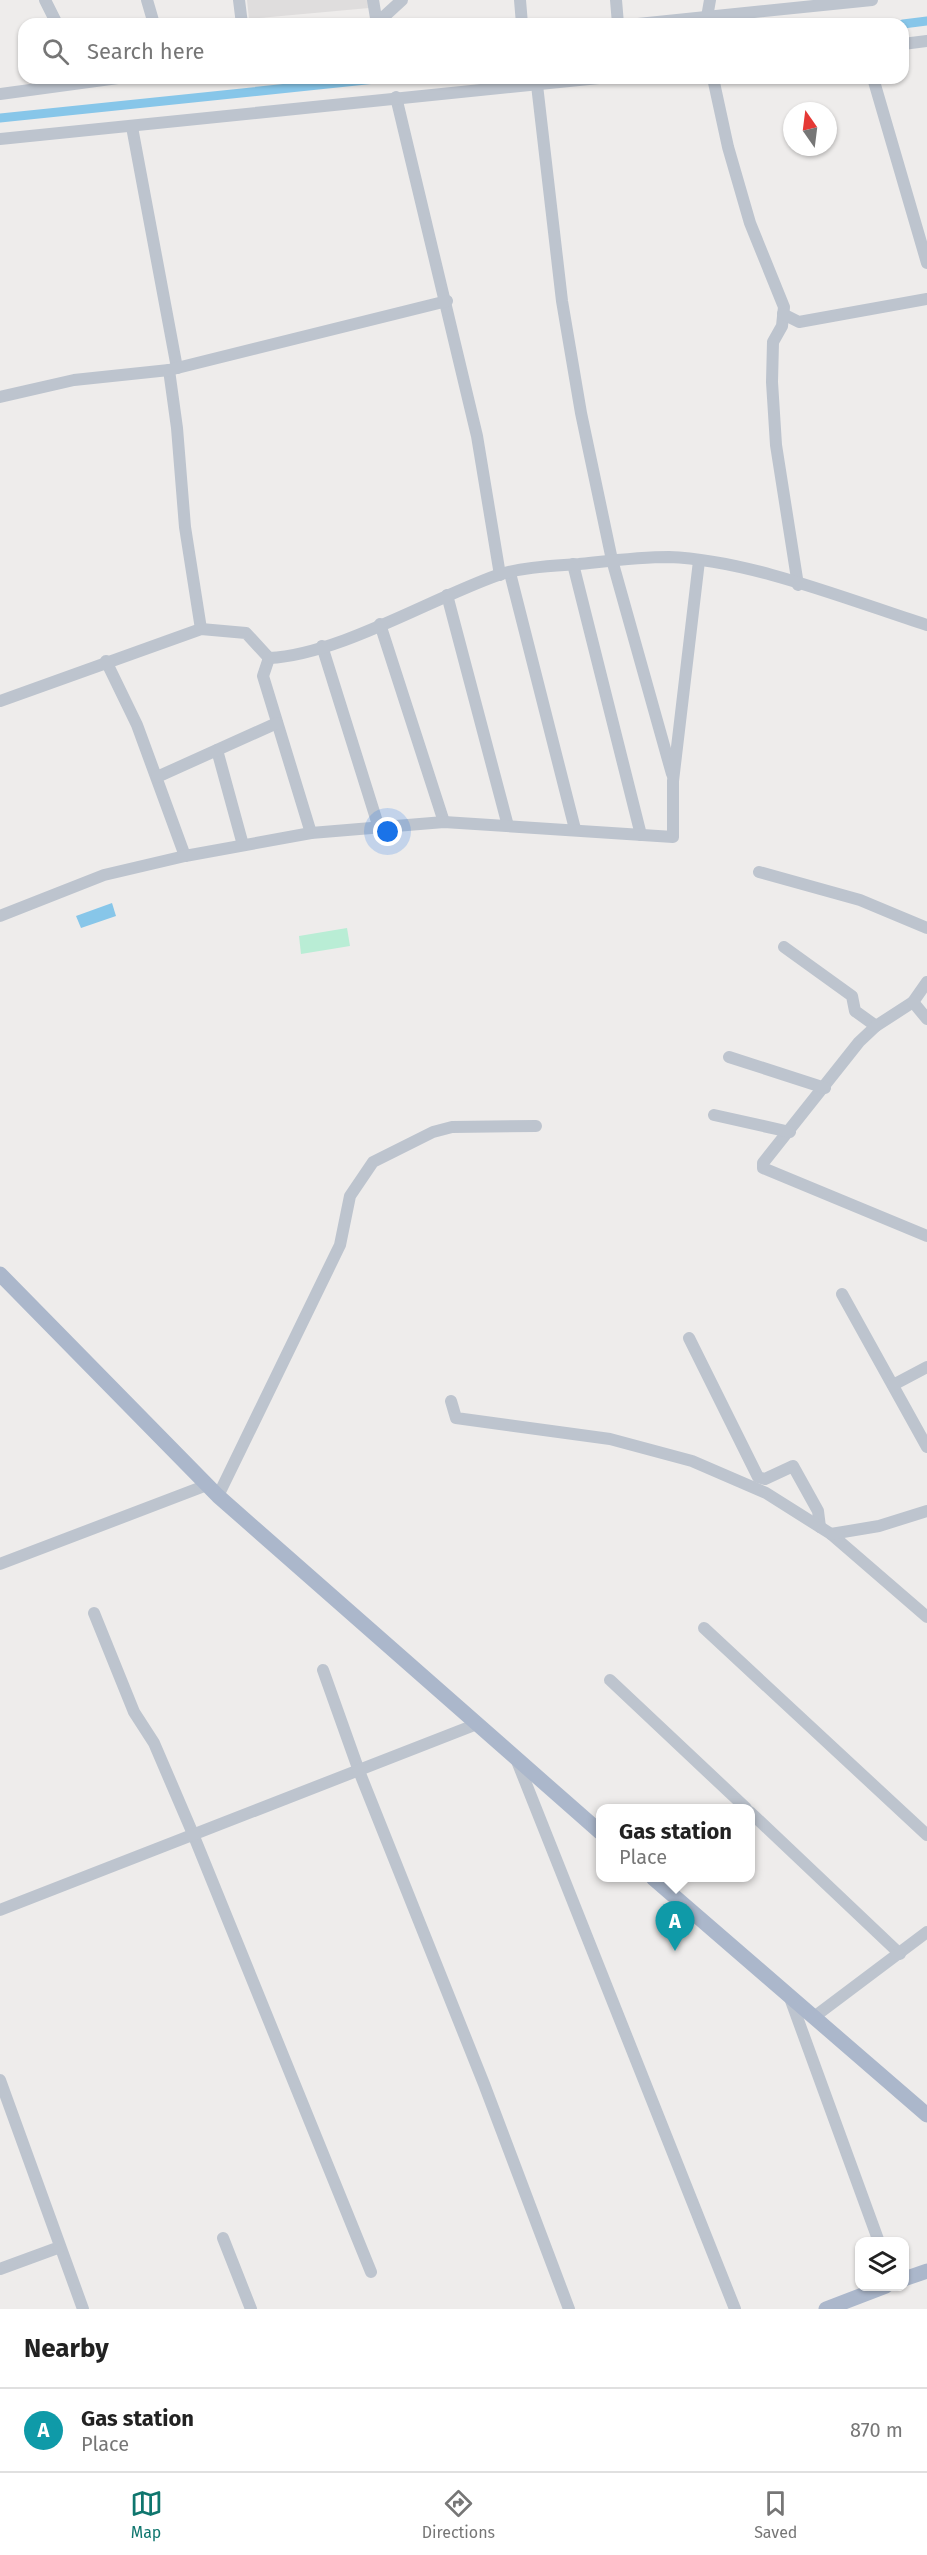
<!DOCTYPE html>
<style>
:root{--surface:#fff;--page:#f6f6f6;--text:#222;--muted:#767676;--line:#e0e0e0;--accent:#0f766e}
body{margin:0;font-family:"Fira Sans",sans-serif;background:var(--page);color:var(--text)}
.controls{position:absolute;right:18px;bottom:18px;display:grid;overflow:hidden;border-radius:12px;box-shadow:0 2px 4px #0004}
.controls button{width:54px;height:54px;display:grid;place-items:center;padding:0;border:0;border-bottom:2px solid var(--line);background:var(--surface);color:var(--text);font:30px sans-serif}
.compass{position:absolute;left:783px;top:102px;width:54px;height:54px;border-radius:50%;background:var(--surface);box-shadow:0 2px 4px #0004;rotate:346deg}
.you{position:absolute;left:388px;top:832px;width:21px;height:21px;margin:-15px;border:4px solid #fff;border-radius:50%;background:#1a73e8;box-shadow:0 0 0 9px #1a73e833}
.badge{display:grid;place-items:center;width:39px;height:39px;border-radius:50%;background:var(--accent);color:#fff;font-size:20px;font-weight:700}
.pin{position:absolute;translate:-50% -50px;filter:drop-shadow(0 2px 3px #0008)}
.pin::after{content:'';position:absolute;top:32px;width:21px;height:18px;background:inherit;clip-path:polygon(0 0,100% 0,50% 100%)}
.popup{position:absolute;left:596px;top:1804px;width:159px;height:78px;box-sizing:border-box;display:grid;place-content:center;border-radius:12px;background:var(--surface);filter:drop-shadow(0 2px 4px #0005);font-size:20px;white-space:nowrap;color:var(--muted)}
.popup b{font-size:22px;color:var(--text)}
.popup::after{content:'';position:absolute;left:50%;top:100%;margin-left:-12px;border:12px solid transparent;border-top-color:var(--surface)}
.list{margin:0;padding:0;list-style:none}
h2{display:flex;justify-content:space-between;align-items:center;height:78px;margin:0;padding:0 24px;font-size:26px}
h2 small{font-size:20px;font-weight:400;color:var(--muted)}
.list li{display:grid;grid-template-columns:39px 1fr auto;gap:18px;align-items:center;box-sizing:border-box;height:84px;padding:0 24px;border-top:2px solid var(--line)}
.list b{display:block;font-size:22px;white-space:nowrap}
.list p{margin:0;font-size:20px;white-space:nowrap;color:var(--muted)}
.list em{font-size:20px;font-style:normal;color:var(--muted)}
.icon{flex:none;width:33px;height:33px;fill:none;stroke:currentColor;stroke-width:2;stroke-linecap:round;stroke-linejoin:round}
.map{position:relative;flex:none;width:927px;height:2309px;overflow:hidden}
.search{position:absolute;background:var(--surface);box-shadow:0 2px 4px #0004;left:18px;right:18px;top:18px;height:66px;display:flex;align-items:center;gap:15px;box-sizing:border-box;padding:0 21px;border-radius:18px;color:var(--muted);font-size:22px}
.sheet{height:162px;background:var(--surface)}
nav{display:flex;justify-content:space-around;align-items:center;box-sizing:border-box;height:84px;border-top:2px solid var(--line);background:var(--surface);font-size:16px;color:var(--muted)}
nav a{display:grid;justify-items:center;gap:3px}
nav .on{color:var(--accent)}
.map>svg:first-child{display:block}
</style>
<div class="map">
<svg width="927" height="2309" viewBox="0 0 927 2309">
<rect width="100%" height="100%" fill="#eeeceb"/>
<!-- education -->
<polygon fill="#dfdddd" points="247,0 368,0 369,8 249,19"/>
<!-- green -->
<polygon fill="#b9edd5" points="347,928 350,946 301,954 299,936"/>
<!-- water -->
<polygon fill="#87c6e9" points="112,903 116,916 81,928 76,916"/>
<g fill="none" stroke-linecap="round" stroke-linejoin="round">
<!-- canal -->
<g stroke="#87c6e9" stroke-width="9">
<polyline points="903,24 927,21"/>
<polyline points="0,118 385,78"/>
</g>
<!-- minor -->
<g stroke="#bdc4ce" stroke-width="12">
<polyline points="45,0 57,24"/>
<polyline points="147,0 154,24"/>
<polyline points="239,0 242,24"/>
<polyline points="373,0 377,24"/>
<polyline points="520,0 522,24"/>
<polyline points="616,0 618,24"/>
<polyline points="377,23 402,0"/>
<polyline points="706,23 710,0"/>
<polyline points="638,24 872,0"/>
<polyline points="903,44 927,41"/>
<polyline points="713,78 728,147 750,223 784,307 782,326 773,342 772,382 776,445 798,585"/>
<polyline points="873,78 927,263"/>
<polyline points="537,85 562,301 581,413 612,560 672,774"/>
<polyline points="0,94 118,78"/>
<polyline points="396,97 477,436 500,575"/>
<polyline points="132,127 177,368"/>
<polyline points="0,139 599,78"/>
<polyline points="783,314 799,322 927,299"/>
<polyline points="169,370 177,428 185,527 201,629"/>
<polyline points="0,397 74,380 169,370 447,301"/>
<polyline points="573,564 641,835"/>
<polyline points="510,573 575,829"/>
<polyline points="447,595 508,826"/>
<polyline points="380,624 444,822"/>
<polyline points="322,646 379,828"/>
<polyline points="269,658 263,676 311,833"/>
<polyline points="106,661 137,725 185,856"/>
<path d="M0,701L201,629L246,633L269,658C338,655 430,599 498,575C523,567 552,566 579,564C608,561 639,557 669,557C750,560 849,600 927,625"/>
<polyline points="217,750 243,845"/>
<polyline points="157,777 277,723"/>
<polyline points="759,872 860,900 927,928"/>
<polyline points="0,916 104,875 185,856 311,833 444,822 673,837 673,781 699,561"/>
<polyline points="784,947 852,996 855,1011 876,1026"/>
<polyline points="927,982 913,1002 876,1026 859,1042 763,1163 763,1168 927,1236"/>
<polyline points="913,1002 927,1019"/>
<polyline points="729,1057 825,1088"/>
<polyline points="714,1115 790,1132"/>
<polyline points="842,1294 927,1447"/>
<polyline points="689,1338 758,1477 765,1479 793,1466 818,1511 820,1527"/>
<polyline points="893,1385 927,1367"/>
<polyline points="451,1401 456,1418 610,1439 692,1461 766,1493 831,1534 927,1617"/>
<polyline points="218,1496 340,1245 350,1196 373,1162 433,1132 452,1127 536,1126"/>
<polyline points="831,1534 879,1526 927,1511"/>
<polyline points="0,1564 207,1485"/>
<polyline points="94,1613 134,1712 154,1743 193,1834 371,2272"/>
<polyline points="704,1628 927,1835"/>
<polyline points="323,1670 359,1771 484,2084 569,2309"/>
<polyline points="610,1680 746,1808"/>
<polyline points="517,1761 735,2309"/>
<polyline points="750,1812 900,1954"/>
<polyline points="0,1910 477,1724"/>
<polyline points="790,1998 879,2242"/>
<polyline points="814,2017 927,1932"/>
<polyline points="0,2080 83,2309"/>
<polyline points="223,2238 251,2309"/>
<polyline points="0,2269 60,2247"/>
</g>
<!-- major -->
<g stroke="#abb7cb" stroke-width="15">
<polyline points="0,1274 218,1496 600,1832"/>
<polyline points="653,1878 927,2115"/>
<polyline points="904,2279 927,2271"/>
<polyline points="826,2309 886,2286"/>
</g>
</g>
</svg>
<div class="controls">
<button><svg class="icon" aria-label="layers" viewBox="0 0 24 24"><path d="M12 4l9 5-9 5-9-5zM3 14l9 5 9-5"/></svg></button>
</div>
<svg class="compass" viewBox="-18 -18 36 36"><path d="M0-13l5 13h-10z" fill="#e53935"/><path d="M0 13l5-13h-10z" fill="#767676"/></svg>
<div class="you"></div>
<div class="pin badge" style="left:675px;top:1951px;background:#0f9aa8">A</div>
<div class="popup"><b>Gas station</b>Place</div>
<div class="search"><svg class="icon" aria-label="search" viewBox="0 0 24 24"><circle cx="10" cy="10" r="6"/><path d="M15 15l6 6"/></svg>Search here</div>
</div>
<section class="sheet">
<h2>Nearby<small></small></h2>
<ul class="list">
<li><span class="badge" style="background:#0f9aa8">A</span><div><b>Gas station</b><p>Place</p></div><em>870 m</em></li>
</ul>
</section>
<nav>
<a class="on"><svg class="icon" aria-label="map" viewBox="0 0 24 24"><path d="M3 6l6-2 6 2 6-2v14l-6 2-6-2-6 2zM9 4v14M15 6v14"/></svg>Map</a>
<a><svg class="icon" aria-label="directions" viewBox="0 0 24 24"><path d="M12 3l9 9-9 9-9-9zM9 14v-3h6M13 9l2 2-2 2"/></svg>Directions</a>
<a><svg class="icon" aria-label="saved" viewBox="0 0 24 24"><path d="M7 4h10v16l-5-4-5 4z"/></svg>Saved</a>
</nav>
